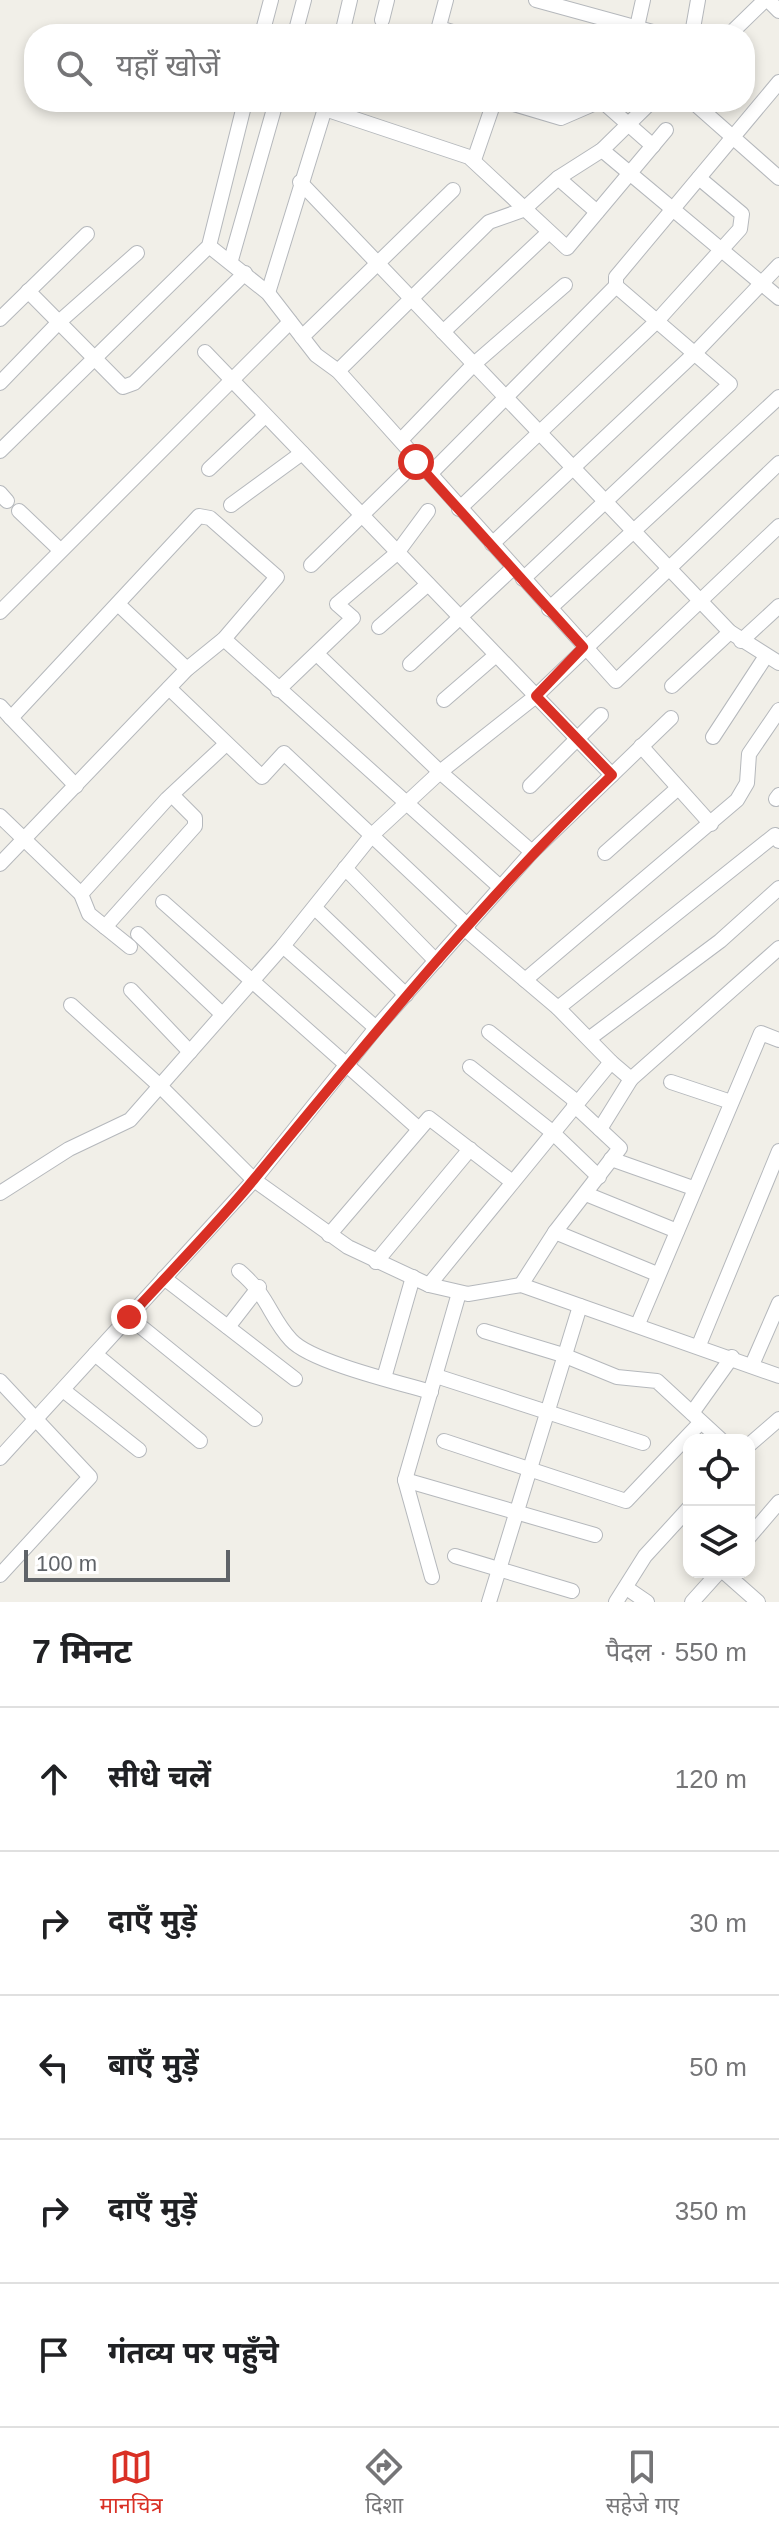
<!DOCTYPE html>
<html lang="hi">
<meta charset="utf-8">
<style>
:root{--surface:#fff;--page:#f2f2f2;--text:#202124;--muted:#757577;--line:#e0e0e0;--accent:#d93025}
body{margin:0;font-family:Helvetica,"Noto Sans Devanagari",sans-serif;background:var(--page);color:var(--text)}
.controls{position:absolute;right:24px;bottom:24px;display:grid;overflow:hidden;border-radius:16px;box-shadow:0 4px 12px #0003}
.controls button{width:72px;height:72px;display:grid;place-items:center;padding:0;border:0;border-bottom:2px solid var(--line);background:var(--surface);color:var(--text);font:40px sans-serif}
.scale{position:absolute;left:24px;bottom:20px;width:206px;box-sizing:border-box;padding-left:8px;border:4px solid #5f6368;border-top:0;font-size:22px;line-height:28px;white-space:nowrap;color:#5f6368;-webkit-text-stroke:6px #fff;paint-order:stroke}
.stop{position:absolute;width:24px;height:24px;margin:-18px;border:6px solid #d93025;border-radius:50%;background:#fff}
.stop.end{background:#d93025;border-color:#fff;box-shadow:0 2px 8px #0008}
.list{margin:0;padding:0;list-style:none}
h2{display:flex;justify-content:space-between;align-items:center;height:104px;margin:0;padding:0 32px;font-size:34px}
h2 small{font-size:26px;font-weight:400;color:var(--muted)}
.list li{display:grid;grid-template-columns:52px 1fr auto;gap:24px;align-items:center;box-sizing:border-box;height:144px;padding:0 32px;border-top:2px solid var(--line)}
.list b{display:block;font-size:30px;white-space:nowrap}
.list em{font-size:26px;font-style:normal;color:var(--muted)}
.icon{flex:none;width:44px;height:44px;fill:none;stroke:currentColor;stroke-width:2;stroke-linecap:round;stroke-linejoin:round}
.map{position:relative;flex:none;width:779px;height:1602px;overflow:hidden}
.search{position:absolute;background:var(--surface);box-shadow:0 4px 12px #0003;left:24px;right:24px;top:24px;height:88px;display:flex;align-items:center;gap:20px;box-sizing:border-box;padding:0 28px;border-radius:32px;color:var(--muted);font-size:30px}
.sheet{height:824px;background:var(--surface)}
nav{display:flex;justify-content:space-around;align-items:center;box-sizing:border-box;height:112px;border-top:2px solid var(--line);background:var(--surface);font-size:22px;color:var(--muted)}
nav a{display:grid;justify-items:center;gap:4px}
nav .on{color:var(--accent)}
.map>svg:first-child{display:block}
</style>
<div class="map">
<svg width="779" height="1602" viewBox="0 0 779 1602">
<rect width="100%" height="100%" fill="#f1efe8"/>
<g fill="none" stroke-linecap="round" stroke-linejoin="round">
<defs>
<g id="minor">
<polyline points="536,0 660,34"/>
<polyline points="768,0 779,11"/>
<polyline points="382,20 387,0"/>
<polyline points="637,27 643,0"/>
<polyline points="439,28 459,34"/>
<polyline points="262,34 271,0"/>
<polyline points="295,34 304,0"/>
<polyline points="342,34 350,0"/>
<polyline points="437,34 446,0"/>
<polyline points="692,34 698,0"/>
<polyline points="730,34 765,0"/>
<polyline points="507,102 561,118 598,102"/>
<polyline points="603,102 653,146"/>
<polyline points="693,102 779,178"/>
<polyline points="325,109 469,157 567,248 666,130"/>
<polyline points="602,150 779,298"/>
<polyline points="474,160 494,102"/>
<polyline points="558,178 597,212"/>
<polyline points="300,182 730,632 779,663"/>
<polyline points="209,246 268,293 316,355 338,371 616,681 779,526"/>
<polyline points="231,260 276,102"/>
<polyline points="28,291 123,387 134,383 245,273"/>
<polyline points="268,293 327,102"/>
<polyline points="0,319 87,234"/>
<polyline points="443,332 549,232"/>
<polyline points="302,337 453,190"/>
<polyline points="205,352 612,775"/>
<polyline points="338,371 489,222 523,210 558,178 602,150 651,102"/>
<polyline points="0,383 59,322 137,253"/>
<polyline points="401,440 474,364 565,285"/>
<polyline points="0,451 209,246 245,102"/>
<polyline points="209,469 265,416"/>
<polyline points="430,474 616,286"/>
<polyline points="0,493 7,501"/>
<polyline points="231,505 302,453"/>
<polyline points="459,509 657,321 740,229 742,214 699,178"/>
<polyline points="19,511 60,550"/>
<polyline points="492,544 695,353 779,265"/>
<polyline points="311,565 416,462"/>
<polyline points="523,579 730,384 616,286 616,277 779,82"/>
<polyline points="119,605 187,669"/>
<polyline points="549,609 779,397"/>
<polyline points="0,612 290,322"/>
<polyline points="379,627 428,584"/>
<polyline points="224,639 500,887"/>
<polyline points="741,641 779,606"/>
<polyline points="318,655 440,772 532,852"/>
<polyline points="410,664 513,568"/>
<polyline points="672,686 730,632"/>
<polyline points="169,688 262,777 284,753 468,926"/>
<polyline points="278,690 353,618 337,604 397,553 428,511"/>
<polyline points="444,700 496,655"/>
<polyline points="0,706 11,718 199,516 210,518 277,577 224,639 187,669 0,864"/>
<polyline points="11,718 76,786"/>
<polyline points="671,718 532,852 376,1028 254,1180 348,1247 429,1285 468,1294 521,1285 779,1376"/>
<polyline points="713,737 766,656"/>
<polyline points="641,746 711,824"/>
<polyline points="530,786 601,715"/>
<polyline points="776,799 779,795"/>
<polyline points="0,816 81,894 89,914 130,947"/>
<polyline points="605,853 678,788"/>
<polyline points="345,868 436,961"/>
<polyline points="81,894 167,799 226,744"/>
<polyline points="163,902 419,1129"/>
<polyline points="315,908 406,995"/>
<polyline points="105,927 195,826 195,818 172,795"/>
<polyline points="465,929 558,1008 611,1062"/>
<polyline points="138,934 221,1013"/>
<polyline points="283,946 376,1028"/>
<polyline points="525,980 737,800 747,783 749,754 779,710"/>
<polyline points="131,990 190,1052"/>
<polyline points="558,1008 775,835 779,841"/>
<polyline points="489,1032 577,1102"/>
<polyline points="590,1038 720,941 779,888"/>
<polyline points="470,1067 551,1131 599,1177"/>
<polyline points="671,1082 731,1102"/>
<polyline points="600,1129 631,1079"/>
<polyline points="611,1159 693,1188"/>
<polyline points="0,1193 69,1149 130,1120 283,946 372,835 440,772 536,696 779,463"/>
<polyline points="586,1194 677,1231"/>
<polyline points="555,1232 657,1274"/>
<polyline points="329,1235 429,1118 511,1181"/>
<polyline points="376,1262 470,1149"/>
<path d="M239,1271C269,1296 269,1316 291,1340C311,1362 400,1383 431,1392"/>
<polyline points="164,1278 295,1379"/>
<polyline points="429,1285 611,1062 631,1079 779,948"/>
<polyline points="521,1285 555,1232 620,1148 574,1105"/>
<polyline points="129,1317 255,1419"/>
<polyline points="638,1324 761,1033 779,1040"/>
<polyline points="228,1327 259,1287"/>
<polyline points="484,1331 563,1355 617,1377 657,1381 721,1440"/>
<polyline points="699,1345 779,1151"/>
<polyline points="95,1354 200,1441"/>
<polyline points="752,1365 779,1303"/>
<polyline points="436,1376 643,1443"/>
<polyline points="384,1378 413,1277"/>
<polyline points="0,1381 90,1477 0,1575"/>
<polyline points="63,1390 139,1450"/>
<polyline points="692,1413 732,1357"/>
<polyline points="444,1441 626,1501 701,1422"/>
<polyline points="749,1445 779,1419"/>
<polyline points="0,1458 254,1180 161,1087 71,1005"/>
<polyline points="405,1480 595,1535"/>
<polyline points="749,1537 779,1502"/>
<polyline points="455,1556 572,1591"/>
<polyline points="724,1572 758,1602"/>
<polyline points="432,1577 405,1480 459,1293"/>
<polyline points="628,1589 647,1602"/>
<polyline points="489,1602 580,1306"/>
<polyline points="616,1602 645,1556 689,1508"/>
<polyline points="692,1602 719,1572"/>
</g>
</defs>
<!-- minor casing -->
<use href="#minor" stroke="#b5b8bc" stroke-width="16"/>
<!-- minor -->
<use href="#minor" stroke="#fff" stroke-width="14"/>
</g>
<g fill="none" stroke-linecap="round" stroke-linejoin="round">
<!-- route -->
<path stroke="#d93025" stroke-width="10" d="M129,1317C171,1271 216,1226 255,1178C370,1039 482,900 612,775L536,696L583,647L416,462"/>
</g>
</svg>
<div class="controls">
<button><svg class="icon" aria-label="locate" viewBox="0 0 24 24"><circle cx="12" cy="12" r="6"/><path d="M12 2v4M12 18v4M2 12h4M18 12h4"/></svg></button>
<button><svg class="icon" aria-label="layers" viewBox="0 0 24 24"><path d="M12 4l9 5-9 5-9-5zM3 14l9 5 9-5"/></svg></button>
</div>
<div class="scale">100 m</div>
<div class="stop" style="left:416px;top:462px"></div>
<div class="stop end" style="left:129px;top:1317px"></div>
<div class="search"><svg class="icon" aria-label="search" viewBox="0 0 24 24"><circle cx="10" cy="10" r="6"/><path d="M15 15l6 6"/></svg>यहाँ खोजें</div>
</div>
<section class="sheet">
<h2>7 मिनट<small>पैदल · 550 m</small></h2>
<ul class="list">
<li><svg class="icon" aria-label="ahead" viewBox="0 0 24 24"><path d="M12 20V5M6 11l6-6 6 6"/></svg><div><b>सीधे चलें</b></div><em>120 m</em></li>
<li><svg class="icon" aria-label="right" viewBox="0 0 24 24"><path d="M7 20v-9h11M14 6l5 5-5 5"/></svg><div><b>दाएँ मुड़ें</b></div><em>30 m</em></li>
<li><svg class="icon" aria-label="left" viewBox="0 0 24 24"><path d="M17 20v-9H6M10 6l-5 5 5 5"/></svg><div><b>बाएँ मुड़ें</b></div><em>50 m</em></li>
<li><svg class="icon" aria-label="right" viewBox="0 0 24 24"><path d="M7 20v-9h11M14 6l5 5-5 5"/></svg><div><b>दाएँ मुड़ें</b></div><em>350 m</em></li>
<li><svg class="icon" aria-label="arrive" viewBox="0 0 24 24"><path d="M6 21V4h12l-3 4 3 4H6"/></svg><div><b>गंतव्य पर पहुँचे</b></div></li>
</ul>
</section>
<nav>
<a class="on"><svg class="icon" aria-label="map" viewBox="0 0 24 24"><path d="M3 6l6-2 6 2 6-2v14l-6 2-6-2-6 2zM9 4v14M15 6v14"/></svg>मानचित्र</a>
<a><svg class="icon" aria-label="directions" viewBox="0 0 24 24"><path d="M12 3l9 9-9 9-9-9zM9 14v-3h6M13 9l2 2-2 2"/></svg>दिशा</a>
<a><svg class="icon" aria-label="saved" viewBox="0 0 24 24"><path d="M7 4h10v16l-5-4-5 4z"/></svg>सहेजे गए</a>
</nav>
